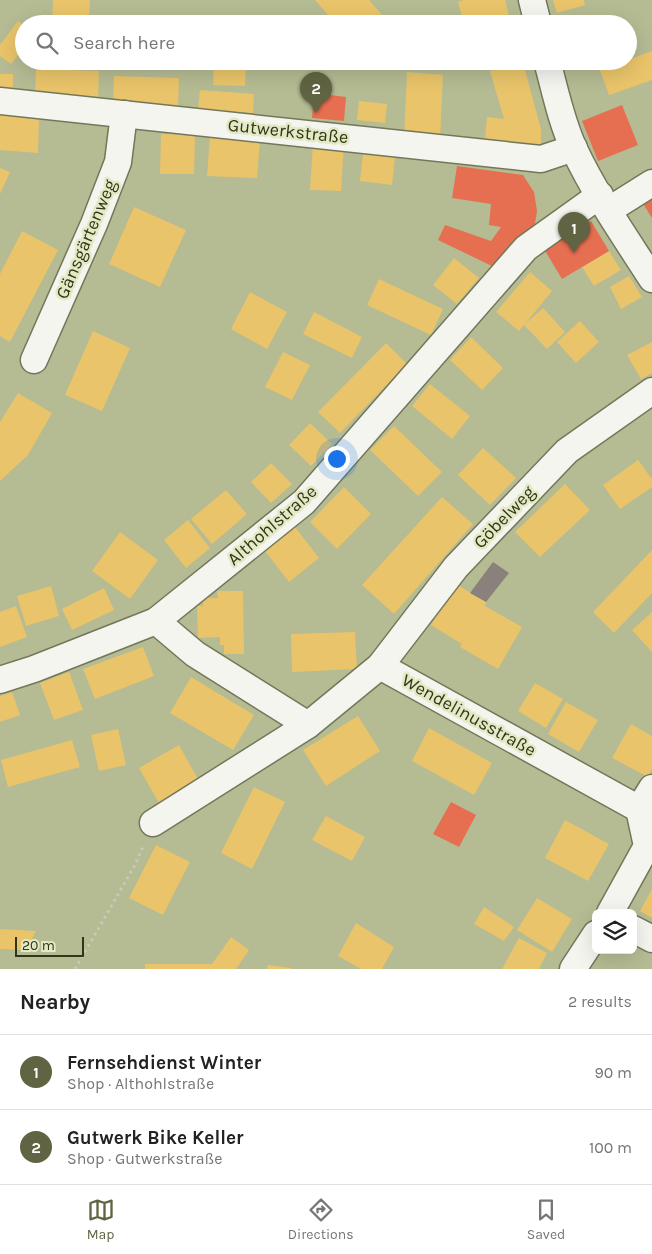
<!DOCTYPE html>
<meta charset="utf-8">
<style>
:root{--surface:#fff;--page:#f2f2f2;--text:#222;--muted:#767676;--line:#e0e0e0;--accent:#606442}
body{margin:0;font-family:Karla,sans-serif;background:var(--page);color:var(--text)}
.controls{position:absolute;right:15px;bottom:15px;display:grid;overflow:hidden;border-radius:8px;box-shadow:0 5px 20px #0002}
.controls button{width:45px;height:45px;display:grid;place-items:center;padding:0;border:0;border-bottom:1px solid var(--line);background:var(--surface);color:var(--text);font:25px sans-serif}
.scale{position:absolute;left:15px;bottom:12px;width:69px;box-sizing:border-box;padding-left:5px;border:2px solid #323517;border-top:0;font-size:14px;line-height:18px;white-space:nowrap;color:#323517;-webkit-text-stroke:4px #e3e9c5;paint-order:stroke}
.you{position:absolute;left:336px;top:458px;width:18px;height:18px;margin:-12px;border:4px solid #fff;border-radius:50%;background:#1a73e8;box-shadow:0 0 0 8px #1a73e833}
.badge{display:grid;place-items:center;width:32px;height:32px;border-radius:50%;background:var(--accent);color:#fff;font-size:16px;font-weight:700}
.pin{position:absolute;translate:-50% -41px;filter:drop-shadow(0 1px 2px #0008)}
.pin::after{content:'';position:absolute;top:26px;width:18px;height:15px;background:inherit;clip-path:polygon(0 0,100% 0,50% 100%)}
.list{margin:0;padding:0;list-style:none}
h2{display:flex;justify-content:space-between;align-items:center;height:65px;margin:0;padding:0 20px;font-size:21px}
h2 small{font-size:16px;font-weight:400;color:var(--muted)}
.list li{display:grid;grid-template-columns:32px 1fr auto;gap:15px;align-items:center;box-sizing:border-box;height:75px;padding:0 20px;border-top:1px solid var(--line)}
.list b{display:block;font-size:19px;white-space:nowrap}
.list p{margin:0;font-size:16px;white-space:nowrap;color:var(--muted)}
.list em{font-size:16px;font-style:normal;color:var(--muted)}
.icon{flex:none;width:28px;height:28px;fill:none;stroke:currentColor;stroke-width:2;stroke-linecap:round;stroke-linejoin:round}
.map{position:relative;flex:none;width:652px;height:969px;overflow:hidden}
.search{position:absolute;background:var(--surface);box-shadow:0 5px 20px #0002;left:15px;right:15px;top:15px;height:55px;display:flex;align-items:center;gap:12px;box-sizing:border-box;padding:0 18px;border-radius:28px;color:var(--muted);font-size:19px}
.sheet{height:215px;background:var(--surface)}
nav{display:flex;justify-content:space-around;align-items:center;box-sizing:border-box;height:70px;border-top:1px solid var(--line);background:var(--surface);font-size:14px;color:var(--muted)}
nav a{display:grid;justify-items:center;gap:2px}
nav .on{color:var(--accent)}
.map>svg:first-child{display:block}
</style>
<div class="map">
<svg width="652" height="969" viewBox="0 0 652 969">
<rect width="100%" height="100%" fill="#b5bb93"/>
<!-- homes -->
<g fill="#e9c46a">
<polygon points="53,0 90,0 89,24 52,24"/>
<polygon points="315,0 369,0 383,16 379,19 383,24 336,24"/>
<polygon points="464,0 505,0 511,24 464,24 458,2"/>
<polygon points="553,0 584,0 585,5 557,13"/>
<polygon points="18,21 24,25 24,47 11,64 0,56 0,45"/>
<polygon points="652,51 652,80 609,95 600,70 628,61 628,60"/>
<polygon points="214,61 246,61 245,86 213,85"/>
<polygon points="523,63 541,129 541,145 485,139 487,117 504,119 490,71"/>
<polygon points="36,69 99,71 98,100 35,98"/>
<polygon points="407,72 443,75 440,140 404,138"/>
<rect x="0" y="74" width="13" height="18"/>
<polygon points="114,76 179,78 178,106 113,104"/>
<polygon points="200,90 254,94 253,113 198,109"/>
<polygon points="359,101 387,104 385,123 357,120"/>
<polygon points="0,114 39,117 38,153 0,150"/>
<polygon points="161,134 195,135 194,174 160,174"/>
<polygon points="210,137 260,140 257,178 207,176"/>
<polygon points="313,143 344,145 341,191 310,190"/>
<polygon points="363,153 395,157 392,185 360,181"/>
<polygon points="0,168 10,172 0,194"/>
<polygon points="134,207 186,230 160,287 109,264"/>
<polygon points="22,231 58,250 10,342 0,336 0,274"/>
<polygon points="609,251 621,270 594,286 582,267"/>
<polygon points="454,258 479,278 457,304 433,285"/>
<polygon points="530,272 552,291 525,324 543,308 565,332 547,349 524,325 519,331 496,312"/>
<polygon points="629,276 642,297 621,309 610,287"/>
<polygon points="379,279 443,309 431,335 367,305"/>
<polygon points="250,292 287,312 267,349 231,329"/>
<polygon points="314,312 362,337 352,358 303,334"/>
<polygon points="580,321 599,342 576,363 557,342"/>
<polygon points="93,331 130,348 102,411 65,395"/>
<polygon points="471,337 503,368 482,390 450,360"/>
<polygon points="652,342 652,373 641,379 627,355"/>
<polygon points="386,343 407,364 340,433 318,412"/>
<polygon points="283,352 310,365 292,400 265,387"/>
<polygon points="430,384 470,416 452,439 412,406"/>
<polygon points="18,393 52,413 28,455 0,481 0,422"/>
<polygon points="310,423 332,444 311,466 289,445"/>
<polygon points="394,426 442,472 418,496 370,450"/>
<polygon points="483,448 516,478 490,505 458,475"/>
<polygon points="638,460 652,479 652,487 620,509 603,485"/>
<polygon points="271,463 292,484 271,503 251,482"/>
<polygon points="565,484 590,510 540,557 515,532"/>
<polygon points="344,487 371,514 337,549 310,522"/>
<polygon points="226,490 247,514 212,544 191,519"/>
<polygon points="442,497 473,524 394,614 362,585"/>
<polygon points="188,520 210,548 186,568 164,540"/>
<polygon points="295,527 319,558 289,582 265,551"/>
<polygon points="120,532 158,560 130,599 92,571"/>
<polygon points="652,550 652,593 614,633 593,612"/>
<polygon points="456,584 486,602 485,606 522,627 498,669 460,647 462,644 431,625"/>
<polygon points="51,586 59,616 26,626 17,596"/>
<polygon points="104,588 114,610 72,630 62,609"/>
<polygon points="217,591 243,591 244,654 224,654 224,645 220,645 220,637 198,638 197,606 203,606 203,598 218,598"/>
<polygon points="16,606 27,637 0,647 0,612"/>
<polygon points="652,612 652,652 632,630"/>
<polygon points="355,632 357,669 292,672 291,634"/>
<polygon points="143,647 154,676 95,699 83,669"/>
<polygon points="69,672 83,710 54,720 40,683"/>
<polygon points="191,677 254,715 233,750 170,713"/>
<polygon points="535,683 563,699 546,728 518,711"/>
<polygon points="12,692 20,715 0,722 0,696"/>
<polygon points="566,702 598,720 579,752 548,734"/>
<polygon points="358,716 380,751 326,786 303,750"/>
<polygon points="631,724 652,736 652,769 648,777 612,758"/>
<polygon points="429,728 492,763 474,795 412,761"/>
<polygon points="118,729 126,765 99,771 91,735"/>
<polygon points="72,740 80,767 8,787 1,760"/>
<polygon points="179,745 200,783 160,805 139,768"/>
<polygon points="254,787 285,802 252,869 221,853"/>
<polygon points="326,816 365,837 352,861 312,840"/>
<polygon points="565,820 609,844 588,881 545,858"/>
<polygon points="156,845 190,862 163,915 129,898"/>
<polygon points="652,889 652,918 640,911"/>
<polygon points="537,898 572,919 552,952 517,930"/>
<polygon points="484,907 514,927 504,941 474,924"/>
<polygon points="356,923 394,947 382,969 361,969 338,956"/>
<polygon points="0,929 36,931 26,950 0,949"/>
<polygon points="231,937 249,950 236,969 145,969 145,964 212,964"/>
<polygon points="519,938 547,953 539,969 502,969"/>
<polygon points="268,965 291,968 291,969 267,969"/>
</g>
<!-- shops -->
<g fill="#e76f51">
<polygon points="314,93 346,97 344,121 312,118"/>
<polygon points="622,105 638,145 598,161 582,121"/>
<polygon points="457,166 523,175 534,192 537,211 534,230 494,267 438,240 445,225 491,241 501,227 489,225 491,204 452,198"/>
<polygon points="652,189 652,218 639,197"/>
<polygon points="591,221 609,251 562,279 544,249"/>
<polygon points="451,802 476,815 459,847 433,834"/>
</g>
<!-- industry -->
<polygon fill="#8a817c" points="493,562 509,573 486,602 470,593"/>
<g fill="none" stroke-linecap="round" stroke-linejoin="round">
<defs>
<g id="minor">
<polyline points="532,0 538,24"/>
<path d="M547,61C555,90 561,121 574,149C595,194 625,237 652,279"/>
<polyline points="0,101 541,159 574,148"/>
<polyline points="609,210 652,183"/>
<polyline points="34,360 94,224 118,162 124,114"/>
<polyline points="156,621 195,654 308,725 380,666 639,809"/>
<polyline points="380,666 456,567 567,451 652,391"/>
<polyline points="0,680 34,669 156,621 304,502 526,248 600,195"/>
<polyline points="153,823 308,725"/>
<polyline points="610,913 647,846 639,809 652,788"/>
<polyline points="633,929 652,939"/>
<polyline points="573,969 596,934"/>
</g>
</defs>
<!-- minor casing -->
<use href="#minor" stroke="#73775a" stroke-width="29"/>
<!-- path -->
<polyline stroke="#c8cabd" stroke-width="3" stroke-dasharray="2.5 4" stroke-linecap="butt" points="75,969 135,865 144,844"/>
<!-- minor -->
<use href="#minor" stroke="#f4f5ef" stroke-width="26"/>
</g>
<g text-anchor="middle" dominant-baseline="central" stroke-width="5" stroke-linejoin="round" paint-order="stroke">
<!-- street labels -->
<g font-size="18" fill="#323517" stroke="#e3e9c5">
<text transform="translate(288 131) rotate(6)">Gutwerkstraße</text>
<text transform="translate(86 239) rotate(-67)">Gänsgärtenweg</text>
<text transform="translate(504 517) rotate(-46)">Göbelweg</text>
<text transform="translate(272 525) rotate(-41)">Althohlstraße</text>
<text transform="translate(469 715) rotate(29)">Wendelinusstraße</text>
</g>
</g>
</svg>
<div class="controls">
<button><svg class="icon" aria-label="layers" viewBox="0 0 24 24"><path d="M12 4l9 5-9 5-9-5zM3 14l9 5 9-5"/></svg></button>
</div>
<div class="scale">20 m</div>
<div class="you"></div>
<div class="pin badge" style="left:574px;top:253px">1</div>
<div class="pin badge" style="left:316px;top:113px">2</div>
<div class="search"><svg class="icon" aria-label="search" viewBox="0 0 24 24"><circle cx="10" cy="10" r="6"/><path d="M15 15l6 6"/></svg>Search here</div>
</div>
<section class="sheet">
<h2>Nearby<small>2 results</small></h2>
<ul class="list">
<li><span class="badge">1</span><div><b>Fernsehdienst Winter</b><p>Shop · Althohlstraße</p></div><em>90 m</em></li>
<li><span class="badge">2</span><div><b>Gutwerk Bike Keller</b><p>Shop · Gutwerkstraße</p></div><em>100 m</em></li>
</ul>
</section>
<nav>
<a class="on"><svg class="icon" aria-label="map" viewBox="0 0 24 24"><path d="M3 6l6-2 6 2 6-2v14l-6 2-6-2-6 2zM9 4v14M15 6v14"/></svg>Map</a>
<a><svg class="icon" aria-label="directions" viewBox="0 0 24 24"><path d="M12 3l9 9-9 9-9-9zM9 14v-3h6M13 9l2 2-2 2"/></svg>Directions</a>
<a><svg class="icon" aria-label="saved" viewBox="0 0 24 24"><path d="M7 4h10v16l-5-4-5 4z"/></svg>Saved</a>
</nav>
